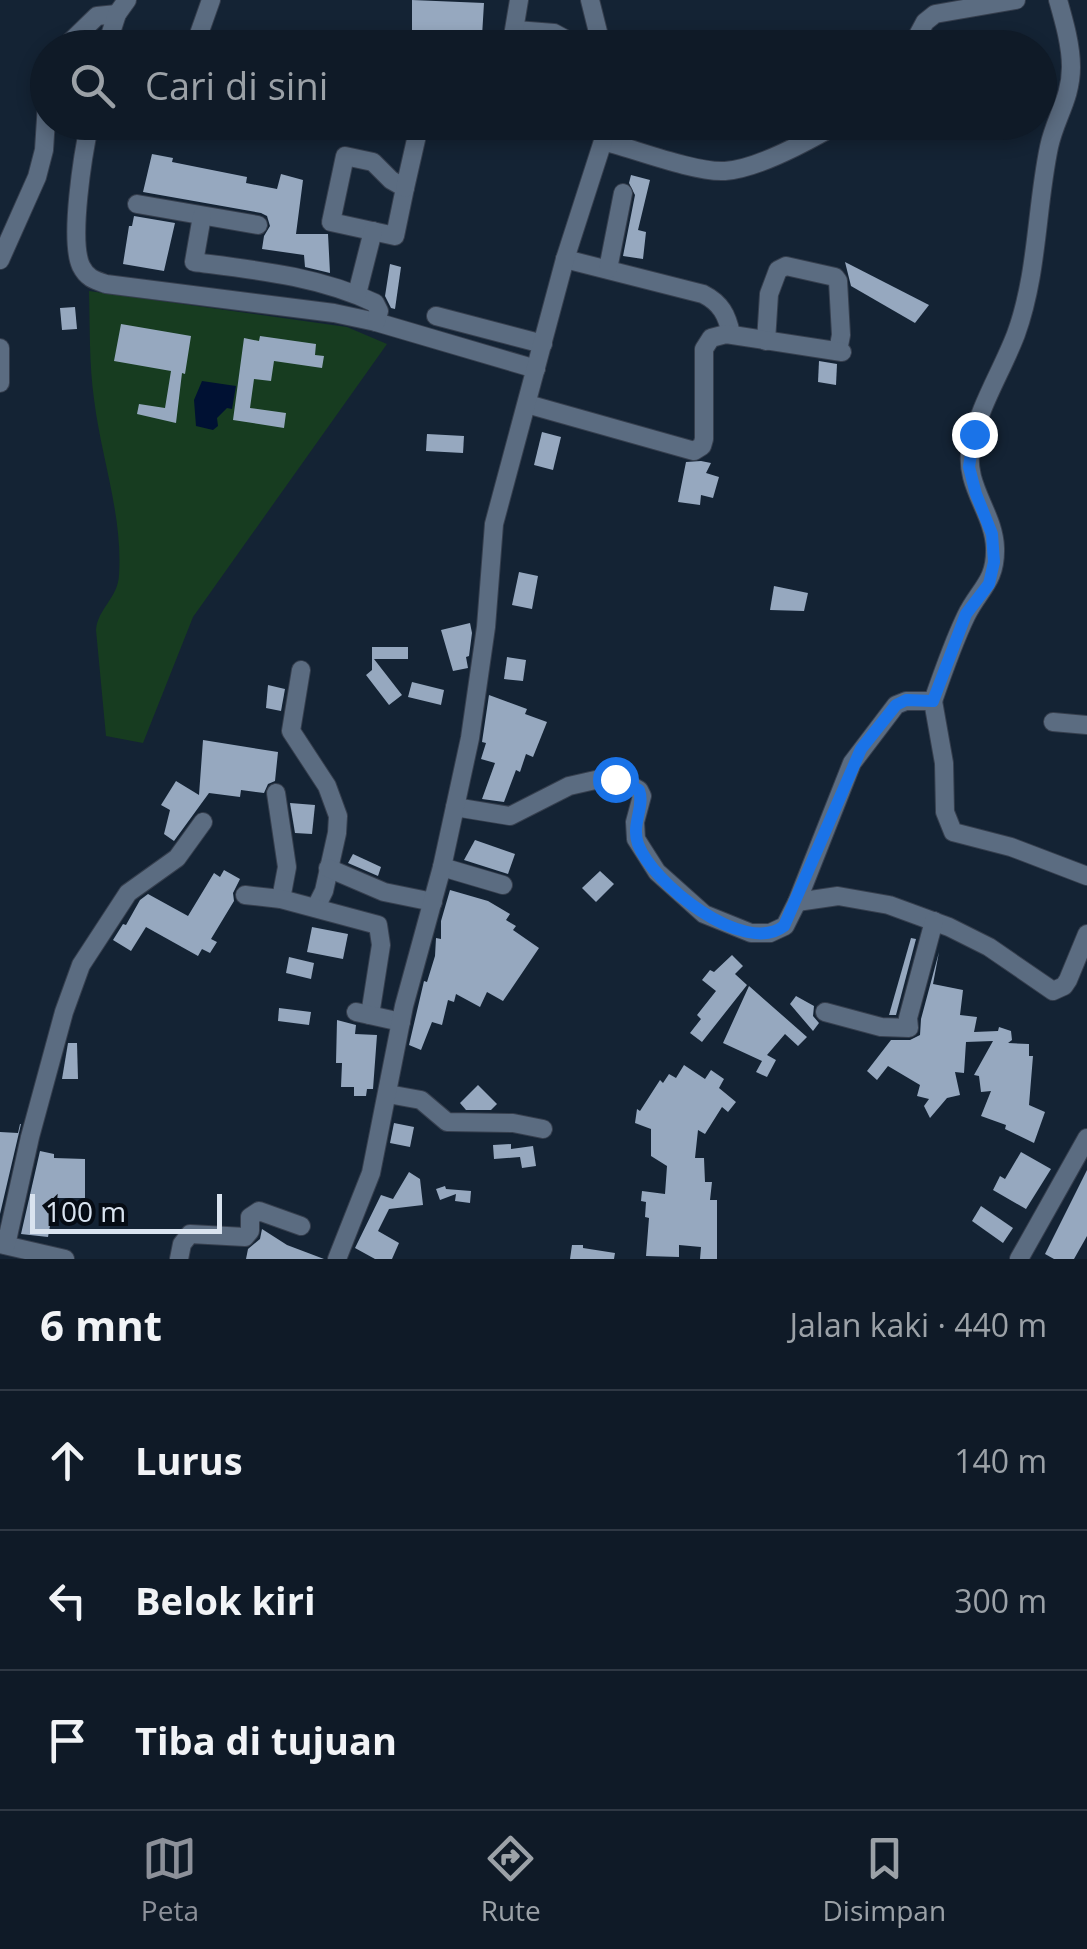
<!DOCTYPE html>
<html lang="id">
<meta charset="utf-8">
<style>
:root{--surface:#0f1a27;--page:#1d2733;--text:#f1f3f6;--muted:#9ba1a7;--line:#2f3844;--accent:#8c9099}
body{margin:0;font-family:"Open Sans",sans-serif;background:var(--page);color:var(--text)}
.scale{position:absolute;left:30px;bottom:25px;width:192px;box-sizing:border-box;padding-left:10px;border:5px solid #d9e3ef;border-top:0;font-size:28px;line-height:35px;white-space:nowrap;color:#d9e3ef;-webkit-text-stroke:8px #060c14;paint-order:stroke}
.stop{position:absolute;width:30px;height:30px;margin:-22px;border:8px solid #1a73e8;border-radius:50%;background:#fff}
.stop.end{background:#1a73e8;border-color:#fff;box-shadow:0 2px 10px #0008}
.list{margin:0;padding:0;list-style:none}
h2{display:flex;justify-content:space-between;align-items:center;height:130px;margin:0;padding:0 40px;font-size:42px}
h2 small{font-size:32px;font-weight:400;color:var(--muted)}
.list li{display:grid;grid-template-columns:65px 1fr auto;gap:30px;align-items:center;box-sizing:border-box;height:140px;padding:0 40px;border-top:2px solid var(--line)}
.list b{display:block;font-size:38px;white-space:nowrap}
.list em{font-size:32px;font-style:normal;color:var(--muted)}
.icon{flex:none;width:55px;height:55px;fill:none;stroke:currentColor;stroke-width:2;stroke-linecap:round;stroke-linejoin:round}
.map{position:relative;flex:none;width:1087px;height:1259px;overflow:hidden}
.search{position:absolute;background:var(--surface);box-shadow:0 5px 15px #0003;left:30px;right:30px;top:30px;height:110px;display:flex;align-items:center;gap:25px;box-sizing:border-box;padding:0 35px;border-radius:55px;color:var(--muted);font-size:38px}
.sheet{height:550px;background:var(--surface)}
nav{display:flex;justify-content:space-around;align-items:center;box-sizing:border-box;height:140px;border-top:2px solid var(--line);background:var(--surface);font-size:28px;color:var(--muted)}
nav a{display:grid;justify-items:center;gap:5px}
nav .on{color:var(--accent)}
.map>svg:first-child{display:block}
</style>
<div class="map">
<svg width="1087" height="1259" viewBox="0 0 1087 1259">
<rect width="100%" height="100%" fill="#142334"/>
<!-- green -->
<path fill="#173c20" d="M89,291L347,327L387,344L193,617L143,743L106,736L96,630C98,608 118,598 119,575C123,516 101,457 94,399C89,364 90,327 89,291Z"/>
<!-- water -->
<polygon fill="#013" points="202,381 236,386 232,409 227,408 217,418 218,426 213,430 196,426 194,400"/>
<!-- building -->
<g fill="#96a8bf">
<polygon points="412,0 484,3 482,36 470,35 469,48 424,48 424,31 412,30"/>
<polygon points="152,154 173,158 172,162 247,177 246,183 277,189 281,174 303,180 296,234 328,234 330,273 305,267 304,255 262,249 264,236 270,226 267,216 261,213 143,192"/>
<polygon points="631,175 650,180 638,230 646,232 643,259 623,256 635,195 629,183"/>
<polygon points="134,216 175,223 164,271 123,264 129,226 132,226"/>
<polygon points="845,262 929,305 915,323 851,286"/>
<polygon points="390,264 401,267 395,309 391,308 385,296"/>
<polygon points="75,307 77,329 62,330 60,308"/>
<polygon points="121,324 191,336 185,374 182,373 176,423 137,414 139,404 165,408 171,371 114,361"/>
<polygon points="260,336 316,344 315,355 324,356 322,368 274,361 271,381 254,379 250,408 286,413 284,428 233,420 244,338 259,341"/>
<polygon points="819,361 837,364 836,385 818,382"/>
<polygon points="542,432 561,437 553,470 534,465"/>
<polygon points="427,434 464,436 463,453 426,451"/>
<polygon points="701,461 711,463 706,473 719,477 713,498 701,495 700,505 678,502 686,462"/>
<polygon points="519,572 538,576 532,609 512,605"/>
<polygon points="774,586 808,593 804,611 770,610"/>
<polygon points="470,623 472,633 469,656 466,657 468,668 453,671 441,630"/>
<polygon points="372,647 408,647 408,659 374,659 402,695 389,705 366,675 372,670"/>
<polygon points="507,657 526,660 523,681 504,679"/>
<polygon points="412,682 444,690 441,705 408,697"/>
<polygon points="268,685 285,689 281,711 266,708"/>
<polygon points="489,695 527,709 525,714 547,722 533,757 526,754 520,772 516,770 504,802 482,799 495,763 481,759 486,743 482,742"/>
<polygon points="203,740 278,752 275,781 268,784 264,793 241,790 240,797 209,793 174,841 164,834 170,810 161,805 176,781 199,795"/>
<polygon points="290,803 315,805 312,834 295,833"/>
<polygon points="475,840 515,854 508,874 464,860"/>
<polygon points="353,854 381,867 378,876 348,863"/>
<polygon points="224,870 240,879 233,893 234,901 211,939 217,942 210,953 202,949 198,956 146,927 131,951 113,940 123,924 126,925 140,900 148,894 188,916 214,873 220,877"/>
<polygon points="600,871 614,884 596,902 582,888"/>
<polygon points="450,890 488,901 510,914 506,920 516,926 513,930 539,948 503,1001 487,992 480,1007 456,994 454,1002 448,1000 442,1025 432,1022 421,1050 409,1045 424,981 427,982 435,956 436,938 441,939 441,921"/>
<polygon points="312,927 348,934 343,959 307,952"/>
<polygon points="911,938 916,939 896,1015 889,1015"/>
<polygon points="939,952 933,984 963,990 960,1015 977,1017 974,1032 998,1031 999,1027 1011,1031 1012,1040 1008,1043 1029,1044 1029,1056 1033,1056 1029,1105 1045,1112 1034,1143 1005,1129 1006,1125 981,1116 991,1091 981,1092 979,1076 974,1075 993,1041 966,1042 964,1073 955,1072 960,1095 947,1098 930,1118 924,1106 929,1099 917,1096 920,1085 888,1066 877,1080 867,1071 891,1040 910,1040 920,1035 921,1019"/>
<polygon points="732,955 743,966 735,974 747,985 702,1042 690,1033 701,1019 697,1015 716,991 702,980 710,970 714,972"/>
<polygon points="289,957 314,963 311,979 286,973"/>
<polygon points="749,986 807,1037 798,1046 785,1034 767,1055 776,1060 767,1077 756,1072 762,1061 723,1043"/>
<polygon points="796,996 814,1006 813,1016 819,1023 813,1031 790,1004"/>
<polygon points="279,1008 311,1012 309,1025 278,1021"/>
<polygon points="337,1020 356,1025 355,1034 377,1035 373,1089 367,1089 366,1096 354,1096 354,1087 341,1087 342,1063 336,1063"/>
<polygon points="68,1043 77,1043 78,1079 62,1079"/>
<polygon points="684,1065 705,1079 711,1070 724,1079 719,1088 736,1102 728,1112 722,1107 705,1134 698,1130 695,1158 704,1158 705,1182 712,1182 710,1200 717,1200 717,1259 700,1259 701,1247 679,1245 679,1257 646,1256 649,1218 645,1217 646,1202 641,1201 642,1191 665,1194 667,1166 651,1156 651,1129 635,1123 637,1109 640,1111 660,1080 663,1083 669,1074 676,1078"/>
<polygon points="478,1085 497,1104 491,1110 466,1110 460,1103"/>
<polygon points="394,1123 414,1127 410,1147 390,1143"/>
<polygon points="20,1124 21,1124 0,1214 0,1132 18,1133"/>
<polygon points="511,1144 511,1149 533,1146 536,1166 522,1168 520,1157 494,1159 493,1145"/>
<polygon points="40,1151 54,1154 54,1158 85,1159 85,1198 55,1198 48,1237 21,1234"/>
<polygon points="1021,1152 1051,1169 1026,1209 993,1190 1000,1176 1005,1179"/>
<polygon points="1087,1170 1087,1236 1074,1259 1054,1259 1045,1254"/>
<polygon points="409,1172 420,1179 423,1205 389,1209 378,1231 399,1243 392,1259 375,1259 355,1248 381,1195 393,1199"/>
<polygon points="445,1186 446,1189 471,1191 470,1203 455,1201 456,1194 440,1200 436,1189"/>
<polygon points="981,1206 1013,1228 1003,1243 972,1221"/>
<polygon points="262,1229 287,1245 324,1259 246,1259 248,1249 260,1239"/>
<polygon points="572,1245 583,1245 583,1248 615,1253 614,1259 570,1259"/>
</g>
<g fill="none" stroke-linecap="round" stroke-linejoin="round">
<defs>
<g id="minor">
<polyline points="590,0 602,48"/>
<polyline points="516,30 554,33 582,48"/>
<polyline points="64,48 97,16 117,14"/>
<polyline points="106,48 117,14 127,0"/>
<polyline points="194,48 211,0"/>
<polyline points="511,48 519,0"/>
<polyline points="911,48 925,22 935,14 1016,0"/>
<path d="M90,122C83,153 69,240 81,266C87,278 94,280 106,284L334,313L376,322L536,369"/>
<path d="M603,141C634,149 696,173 725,171C757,169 812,139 841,122"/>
<polygon points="345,156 373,162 391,180 405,188 395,236 331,222"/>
<polyline points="405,188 420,122"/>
<polyline points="137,204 258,225"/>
<path d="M202,216L194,262C256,270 318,276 375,303L379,311L376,322"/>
<path d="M565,259L703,294C721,303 727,315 731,334"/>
<polyline points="0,260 37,177 44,150 48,88"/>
<polyline points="608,269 623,193"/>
<polyline points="357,294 373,231"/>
<polyline points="436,316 543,344"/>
<polyline points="766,341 769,294 778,270 786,266 835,277 838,281 841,335 838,351"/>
<polyline points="0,348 0,383"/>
<polyline points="527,404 694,451 702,446 704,439 704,349 711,338 726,334 842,352"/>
<polyline points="301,670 291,731 327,786 338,816 337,833 324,891 316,907"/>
<polyline points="933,701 944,763 945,812 953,832 1011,847 1087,876"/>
<polyline points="1053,722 1087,725"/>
<polyline points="276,793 287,867 281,899"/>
<path d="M455,807L510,816L569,786L604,778L623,781L639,790L642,796L635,822L636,839L657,872L704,914L751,933H770L785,926L797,902L852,763L896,705L906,701H933C943,672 953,643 966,616C979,589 996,582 995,548C994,512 963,485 971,446C979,406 1002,371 1016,334C1038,273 1036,209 1049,147C1055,118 1071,99 1071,67C1071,45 1064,21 1058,0"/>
<polyline points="442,867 503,885"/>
<polyline points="328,868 384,892 433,902"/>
<polyline points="245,895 281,899 378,925 381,945 370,1015"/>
<polyline points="797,902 838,896 889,905 949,927 989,947 1053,991 1064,986 1068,980 1087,934"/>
<polyline points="356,1012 401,1022"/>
<polyline points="825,1012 881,1027 909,1028 908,1018 934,921"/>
<polyline points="388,1094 421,1100 447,1122 513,1123 543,1129"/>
<polyline points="0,1244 65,1259"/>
<polyline points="6,1245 30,1137 64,1012 81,965 128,893 177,858 203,822"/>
<polyline points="179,1259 182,1244 190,1234 245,1237 250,1231 250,1217 259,1211 301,1226"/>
<polyline points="337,1259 371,1173 404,1006 442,867 470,738 486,627 494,524 565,259 603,141 605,122"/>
<polyline points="1019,1259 1087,1138"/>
</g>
</defs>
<!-- minor casing -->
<use href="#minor" stroke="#363f4e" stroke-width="20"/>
<!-- minor -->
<use href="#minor" stroke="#5b6c81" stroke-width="18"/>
</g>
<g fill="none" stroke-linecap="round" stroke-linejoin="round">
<!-- route -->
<path stroke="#1a73e8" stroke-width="12" d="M615,779L639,790C645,807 631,824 638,844C652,883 744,957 784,926L861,749L896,705L906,700L933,701L966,614L989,584L994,562L992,534L976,494L969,467L974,434"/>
</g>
</svg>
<div class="scale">100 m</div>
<div class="stop" style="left:615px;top:779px"></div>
<div class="stop end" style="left:974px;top:434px"></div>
<div class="search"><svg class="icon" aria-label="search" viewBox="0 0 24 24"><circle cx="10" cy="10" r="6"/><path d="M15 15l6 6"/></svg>Cari di sini</div>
</div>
<section class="sheet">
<h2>6 mnt<small>Jalan kaki · 440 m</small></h2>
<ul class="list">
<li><svg class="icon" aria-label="ahead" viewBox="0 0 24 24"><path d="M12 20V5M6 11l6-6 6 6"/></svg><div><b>Lurus</b></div><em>140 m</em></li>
<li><svg class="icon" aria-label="left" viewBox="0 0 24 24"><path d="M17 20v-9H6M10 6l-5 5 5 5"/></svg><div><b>Belok kiri</b></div><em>300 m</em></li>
<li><svg class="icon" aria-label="arrive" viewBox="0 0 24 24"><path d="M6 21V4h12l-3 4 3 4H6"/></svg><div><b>Tiba di tujuan</b></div></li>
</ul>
</section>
<nav>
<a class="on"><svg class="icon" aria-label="map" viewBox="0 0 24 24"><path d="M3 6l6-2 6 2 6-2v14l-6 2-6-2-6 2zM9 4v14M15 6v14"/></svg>Peta</a>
<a><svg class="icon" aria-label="directions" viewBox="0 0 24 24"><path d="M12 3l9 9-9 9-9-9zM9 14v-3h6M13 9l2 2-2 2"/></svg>Rute</a>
<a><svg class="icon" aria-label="saved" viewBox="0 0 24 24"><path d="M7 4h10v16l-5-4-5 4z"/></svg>Disimpan</a>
</nav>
